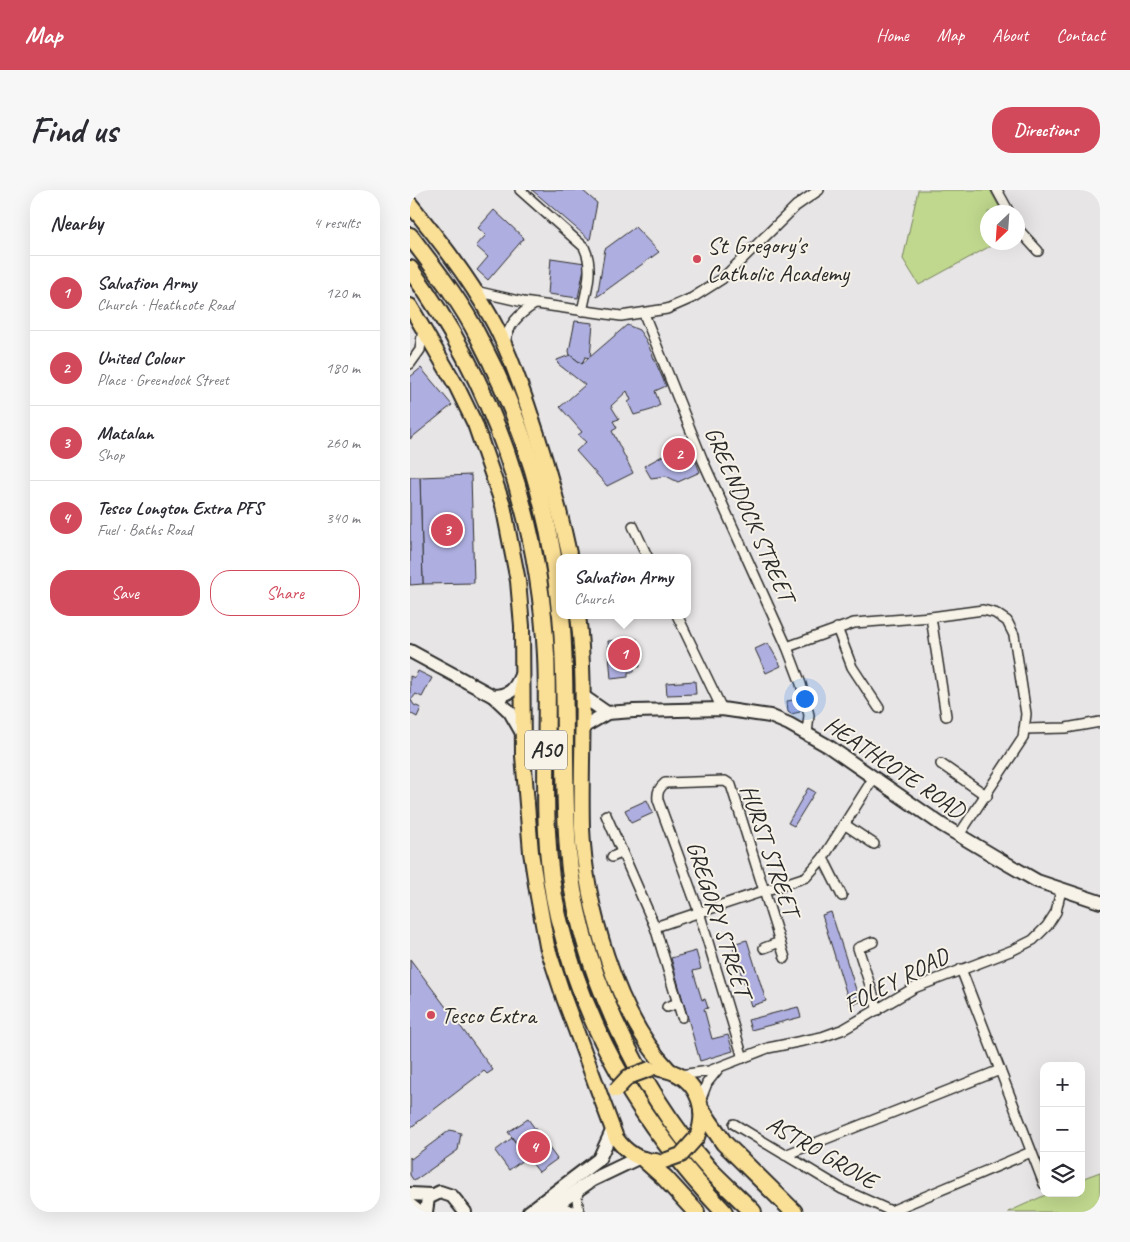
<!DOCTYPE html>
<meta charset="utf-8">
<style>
:root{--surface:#fff;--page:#f7f7f7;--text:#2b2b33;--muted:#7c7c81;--line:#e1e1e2;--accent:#d1495b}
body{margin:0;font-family:Caveat,sans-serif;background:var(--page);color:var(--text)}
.controls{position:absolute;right:15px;bottom:15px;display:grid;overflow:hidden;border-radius:10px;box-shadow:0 5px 20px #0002}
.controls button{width:45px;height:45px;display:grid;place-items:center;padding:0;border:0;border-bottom:1px solid var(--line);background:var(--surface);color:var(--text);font:25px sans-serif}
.compass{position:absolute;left:570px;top:15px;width:45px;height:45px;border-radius:50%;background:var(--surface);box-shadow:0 5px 20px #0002;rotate:205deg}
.you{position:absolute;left:394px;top:508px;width:18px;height:18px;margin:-12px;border:4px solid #fff;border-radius:50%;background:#1a73e8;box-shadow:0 0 0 8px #1a73e833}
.badge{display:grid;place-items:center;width:32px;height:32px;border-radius:50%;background:var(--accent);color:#fff;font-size:16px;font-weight:700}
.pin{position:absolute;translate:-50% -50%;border:2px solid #fff;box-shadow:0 1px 5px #0006}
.popup{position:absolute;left:146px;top:364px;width:135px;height:65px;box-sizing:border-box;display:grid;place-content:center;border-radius:10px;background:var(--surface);filter:drop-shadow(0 1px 4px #0005);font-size:16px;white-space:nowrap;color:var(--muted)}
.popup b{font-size:19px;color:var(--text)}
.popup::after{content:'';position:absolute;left:50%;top:100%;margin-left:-10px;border:10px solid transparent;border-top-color:var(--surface)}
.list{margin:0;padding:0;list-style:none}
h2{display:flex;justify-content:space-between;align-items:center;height:65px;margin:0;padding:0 20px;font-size:21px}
h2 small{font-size:16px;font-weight:400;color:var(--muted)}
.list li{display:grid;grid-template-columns:32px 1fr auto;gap:15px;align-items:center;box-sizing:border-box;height:75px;padding:0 20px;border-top:1px solid var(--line)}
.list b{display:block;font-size:19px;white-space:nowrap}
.list p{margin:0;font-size:16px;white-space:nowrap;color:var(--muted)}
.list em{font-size:16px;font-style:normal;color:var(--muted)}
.actions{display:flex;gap:10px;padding:15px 20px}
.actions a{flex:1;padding:11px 0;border:1px solid var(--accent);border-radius:20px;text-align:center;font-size:18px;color:var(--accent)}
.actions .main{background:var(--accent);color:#fff}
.icon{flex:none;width:28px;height:28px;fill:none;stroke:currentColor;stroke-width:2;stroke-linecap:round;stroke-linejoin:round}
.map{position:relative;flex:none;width:690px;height:1022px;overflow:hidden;border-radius:20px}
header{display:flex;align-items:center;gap:30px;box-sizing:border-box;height:70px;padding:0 25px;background:var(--accent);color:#fff}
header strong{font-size:24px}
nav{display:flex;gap:28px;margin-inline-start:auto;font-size:18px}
.intro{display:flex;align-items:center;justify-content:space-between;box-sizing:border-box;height:120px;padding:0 30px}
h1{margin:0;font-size:35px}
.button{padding:12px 22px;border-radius:20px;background:var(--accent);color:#fff;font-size:18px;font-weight:700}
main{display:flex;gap:30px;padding:0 30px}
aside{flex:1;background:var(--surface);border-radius:20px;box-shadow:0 5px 20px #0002}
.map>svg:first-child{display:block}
</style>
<header>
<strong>Map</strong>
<nav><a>Home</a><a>Map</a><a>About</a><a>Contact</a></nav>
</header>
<div class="intro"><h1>Find us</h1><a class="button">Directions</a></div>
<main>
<aside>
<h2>Nearby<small>4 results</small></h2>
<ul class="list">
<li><span class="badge">1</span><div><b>Salvation Army</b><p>Church · Heathcote Road</p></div><em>120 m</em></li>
<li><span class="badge">2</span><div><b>United Colour</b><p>Place · Greendock Street</p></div><em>180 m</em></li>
<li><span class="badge">3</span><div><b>Matalan</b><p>Shop</p></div><em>260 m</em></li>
<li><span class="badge">4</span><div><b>Tesco Longton Extra PFS</b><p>Fuel · Baths Road</p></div><em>340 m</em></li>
</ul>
<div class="actions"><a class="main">Save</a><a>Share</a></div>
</aside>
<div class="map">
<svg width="690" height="1022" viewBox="0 0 690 1022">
<rect width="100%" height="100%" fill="#e8e5e6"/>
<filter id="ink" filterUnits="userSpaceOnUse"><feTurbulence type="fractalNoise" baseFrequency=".02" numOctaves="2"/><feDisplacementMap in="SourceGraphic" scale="10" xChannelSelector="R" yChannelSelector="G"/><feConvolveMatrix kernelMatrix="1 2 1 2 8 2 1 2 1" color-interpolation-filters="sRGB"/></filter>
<g filter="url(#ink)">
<!-- green -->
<g fill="#c0d88e" stroke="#76825c">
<polygon points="508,0 580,0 592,22 578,22 578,52 586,53 509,95 493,69"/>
<polygon points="690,982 690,1022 598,1022 640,1003 671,1003 671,989"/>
</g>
<!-- building -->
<g fill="#aeafe0" stroke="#2b2b2b">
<polygon points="122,0 172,0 187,13 180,50"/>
<polygon points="84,20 114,48 78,90 67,80 78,67 66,56 76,45 68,38"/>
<polygon points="225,37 249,62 187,107 195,59"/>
<polygon points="141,68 175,73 168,108 138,104"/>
<polygon points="165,131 183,133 180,168 175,167 172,174 160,165 159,161"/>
<polygon points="217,135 229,140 236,150 256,196 245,201 250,215 241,220 224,225 218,212 221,210 217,201 201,216 209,229 203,231 207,238 202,241 223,283 197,296 166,261 176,252 168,245 172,242 150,217 175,195 148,174 147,170 160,165 172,174"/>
<polygon points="11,178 42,215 0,249 0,187"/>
<polygon points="278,252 290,282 268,292 256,286 241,288 234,276"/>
<polygon points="61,285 64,393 13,394 10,287"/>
<polygon points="0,287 10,287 13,394 0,395"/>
<polygon points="227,449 230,477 224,477 224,482 218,482 218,487 201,489 198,451"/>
<polygon points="358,453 371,476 356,483 345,459"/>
<polygon points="8,481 22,488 12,507 6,504 1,510 4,515 11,518 7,527 0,523 0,486 5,488"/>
<polygon points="285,491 286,504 257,505 256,493"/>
<polygon points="390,509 390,522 381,524 378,522 377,511"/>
<polygon points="398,598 405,602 384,636 378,633"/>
<polygon points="237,610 243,623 221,633 215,620"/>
<polygon points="421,722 450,812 440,815 412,725"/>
<polygon points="337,750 356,811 341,816 322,754"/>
<polygon points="286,761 291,779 283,781 292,810 295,809 298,818 294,819 302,849 318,845 323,861 290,871 261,768"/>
<polygon points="0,769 83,880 77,884 74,881 0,938"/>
<polygon points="388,817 391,827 341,840 338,830"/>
<polygon points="118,929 147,969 129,982 98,942"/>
<polygon points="40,940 51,943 48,960 4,991 0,985 0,967 1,969"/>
<polygon points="102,948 117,967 99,980 85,961"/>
</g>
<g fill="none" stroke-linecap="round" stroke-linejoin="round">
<defs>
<g id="street">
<path d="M110,0L174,57C184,77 177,99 172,121"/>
<polyline points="587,0 599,22"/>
<polyline points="608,39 628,61"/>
<polyline points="65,101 113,112 211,126 257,119 282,108 312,89 386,16 409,0"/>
<polyline points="234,124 293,271 377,457 391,494 399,525 397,544"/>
<path d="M95,154C98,134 109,124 125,114"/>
<polyline points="0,174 10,160 13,138"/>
<polyline points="223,336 238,368"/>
<polyline points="267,425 312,519"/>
<polyline points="521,427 536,526"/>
<polyline points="427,438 442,477 469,518"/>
<polyline points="377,457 444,433 521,427 573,420 585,423 597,431 604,445 616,524 613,548 549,645"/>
<polyline points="614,539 656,538 690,532"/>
<polyline points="531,574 577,606"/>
<polyline points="196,625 245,737 272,827"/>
<polyline points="434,634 464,654"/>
<polyline points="202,667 213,662"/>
<polyline points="413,668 432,706"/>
<polyline points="245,737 396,687 413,668 463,589"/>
<polyline points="463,752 448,758 468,820"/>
<polyline points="354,758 370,752"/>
<polyline points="551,779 634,994"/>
<polyline points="257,817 268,813"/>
<path d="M333,868L289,722L248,610C247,602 249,598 255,593L315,591L321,595L375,768"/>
<polyline points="270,885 299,881 358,858 412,847 434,839 504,798 603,760 623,750 637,736 646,722 651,700"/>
<polyline points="290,911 297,893 309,878"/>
<polyline points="324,934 432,999 481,1021 621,962"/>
<polyline points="375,965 590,880"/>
<polyline points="168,999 167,1009 169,1022"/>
<polyline points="146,1015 165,1022"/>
</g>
<g id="secondary">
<polyline points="0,461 83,506 100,522 112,543"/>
<path d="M83,506C99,506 105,500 111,485"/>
<polyline points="174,507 197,523"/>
<polyline points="173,537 197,523 224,521 312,519 360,526 379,534 418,556 532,635 594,672 627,691 690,712"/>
<polyline points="0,1004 21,1005"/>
<polyline points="0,1015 9,1022"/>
<polyline points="16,1022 18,1008 30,1002 42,1006 55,1022"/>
<polyline points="119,1022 189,969 202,941"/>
<polyline points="136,1022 182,990 228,968"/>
</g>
<g id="primary">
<path d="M0,14C29,50 57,85 80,126C96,154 107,186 118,217C135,267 149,316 160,368"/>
<path d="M0,116L47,197L65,234L93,315L108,391L112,436L113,566L121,662L127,701L137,756L154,808L206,948C216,962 228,971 246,971"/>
<path d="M168,425C177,496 170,566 172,638C175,713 206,825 259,880"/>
<path d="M250,879C285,884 299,916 287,947"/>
</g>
<g id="highway">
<path d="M0,46C24,78 50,110 68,146C114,234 141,322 150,421"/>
<path d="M0,79C82,190 129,326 136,465C140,552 128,641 148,726C176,843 232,935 314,1022"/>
<path d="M151,425C158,503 152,582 158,660C166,770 226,897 300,980C314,994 329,1008 343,1022"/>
<polyline points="292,921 314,953 384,1022"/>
<polyline points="235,970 255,988 286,1022"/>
</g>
</defs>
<!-- street casing -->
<use href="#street" stroke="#2b2b2b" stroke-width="12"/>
<!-- secondary casing -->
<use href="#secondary" stroke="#2b2b2b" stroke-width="16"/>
<!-- primary casing -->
<use href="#primary" stroke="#2b2b2b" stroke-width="18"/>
<!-- highway casing -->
<use href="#highway" stroke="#2b2b2b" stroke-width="20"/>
<!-- street -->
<use href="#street" stroke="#f7f3e8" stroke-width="9"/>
<!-- secondary -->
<use href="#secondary" stroke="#f7f3e8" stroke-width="12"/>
<!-- primary -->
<use href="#primary" stroke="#fadf96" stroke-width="14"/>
<!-- highway -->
<use href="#highway" stroke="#fadf96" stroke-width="16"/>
<defs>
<g id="primary-bridge">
<polyline points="206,900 218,887 240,879"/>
<polyline points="254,971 271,965 287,947"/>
</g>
</defs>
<!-- primary-bridge casing -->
<use href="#primary-bridge" stroke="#2b2b2b" stroke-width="18" stroke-linecap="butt"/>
<!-- primary-bridge -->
<use href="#primary-bridge" stroke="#fadf96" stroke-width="14"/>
</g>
</g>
<!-- markers -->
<g fill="#d1495b" stroke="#f7f3e8" stroke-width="2">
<circle cx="287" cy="69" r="5"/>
<circle cx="21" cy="825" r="5"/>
</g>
<g text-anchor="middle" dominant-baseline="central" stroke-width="4" stroke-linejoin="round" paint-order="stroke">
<!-- shield labels -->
<rect fill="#f7f3e8" stroke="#686764" stroke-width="1" x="115" y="540.5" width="42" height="39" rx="4"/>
<g font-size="22" font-weight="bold" fill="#2b2b2b">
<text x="136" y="560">A50</text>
</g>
<!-- poi labels -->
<g font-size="24" fill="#2b2b2b" stroke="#f7f3e8" text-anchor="start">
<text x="297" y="55">St Gregory's<tspan x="297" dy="28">Catholic Academy</tspan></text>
<text x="31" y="825">Tesco Extra</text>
</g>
<!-- street labels -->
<g font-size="24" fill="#2b2b2b" stroke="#f7f3e8">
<text transform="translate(340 324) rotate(66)">GREENDOCK STREET</text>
<text transform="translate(485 577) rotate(34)">HEATHCOTE ROAD</text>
<text transform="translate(360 660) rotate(71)">HURST STREET</text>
<text transform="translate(309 729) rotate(72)">GREGORY STREET</text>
<text transform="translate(486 790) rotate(-27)">FOLEY ROAD</text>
<text transform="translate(412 962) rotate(30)">ASTRO GROVE</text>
</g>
</g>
</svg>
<div class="controls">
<button>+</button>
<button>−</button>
<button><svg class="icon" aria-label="layers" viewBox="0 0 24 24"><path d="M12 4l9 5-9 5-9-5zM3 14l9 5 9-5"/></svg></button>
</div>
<svg class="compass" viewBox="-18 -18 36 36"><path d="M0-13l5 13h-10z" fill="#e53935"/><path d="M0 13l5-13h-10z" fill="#7c7c81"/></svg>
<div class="you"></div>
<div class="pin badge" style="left:214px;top:464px">1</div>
<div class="popup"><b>Salvation Army</b>Church</div>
<div class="pin badge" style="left:269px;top:264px">2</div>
<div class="pin badge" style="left:37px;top:340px">3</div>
<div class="pin badge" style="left:124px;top:957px">4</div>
</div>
</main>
